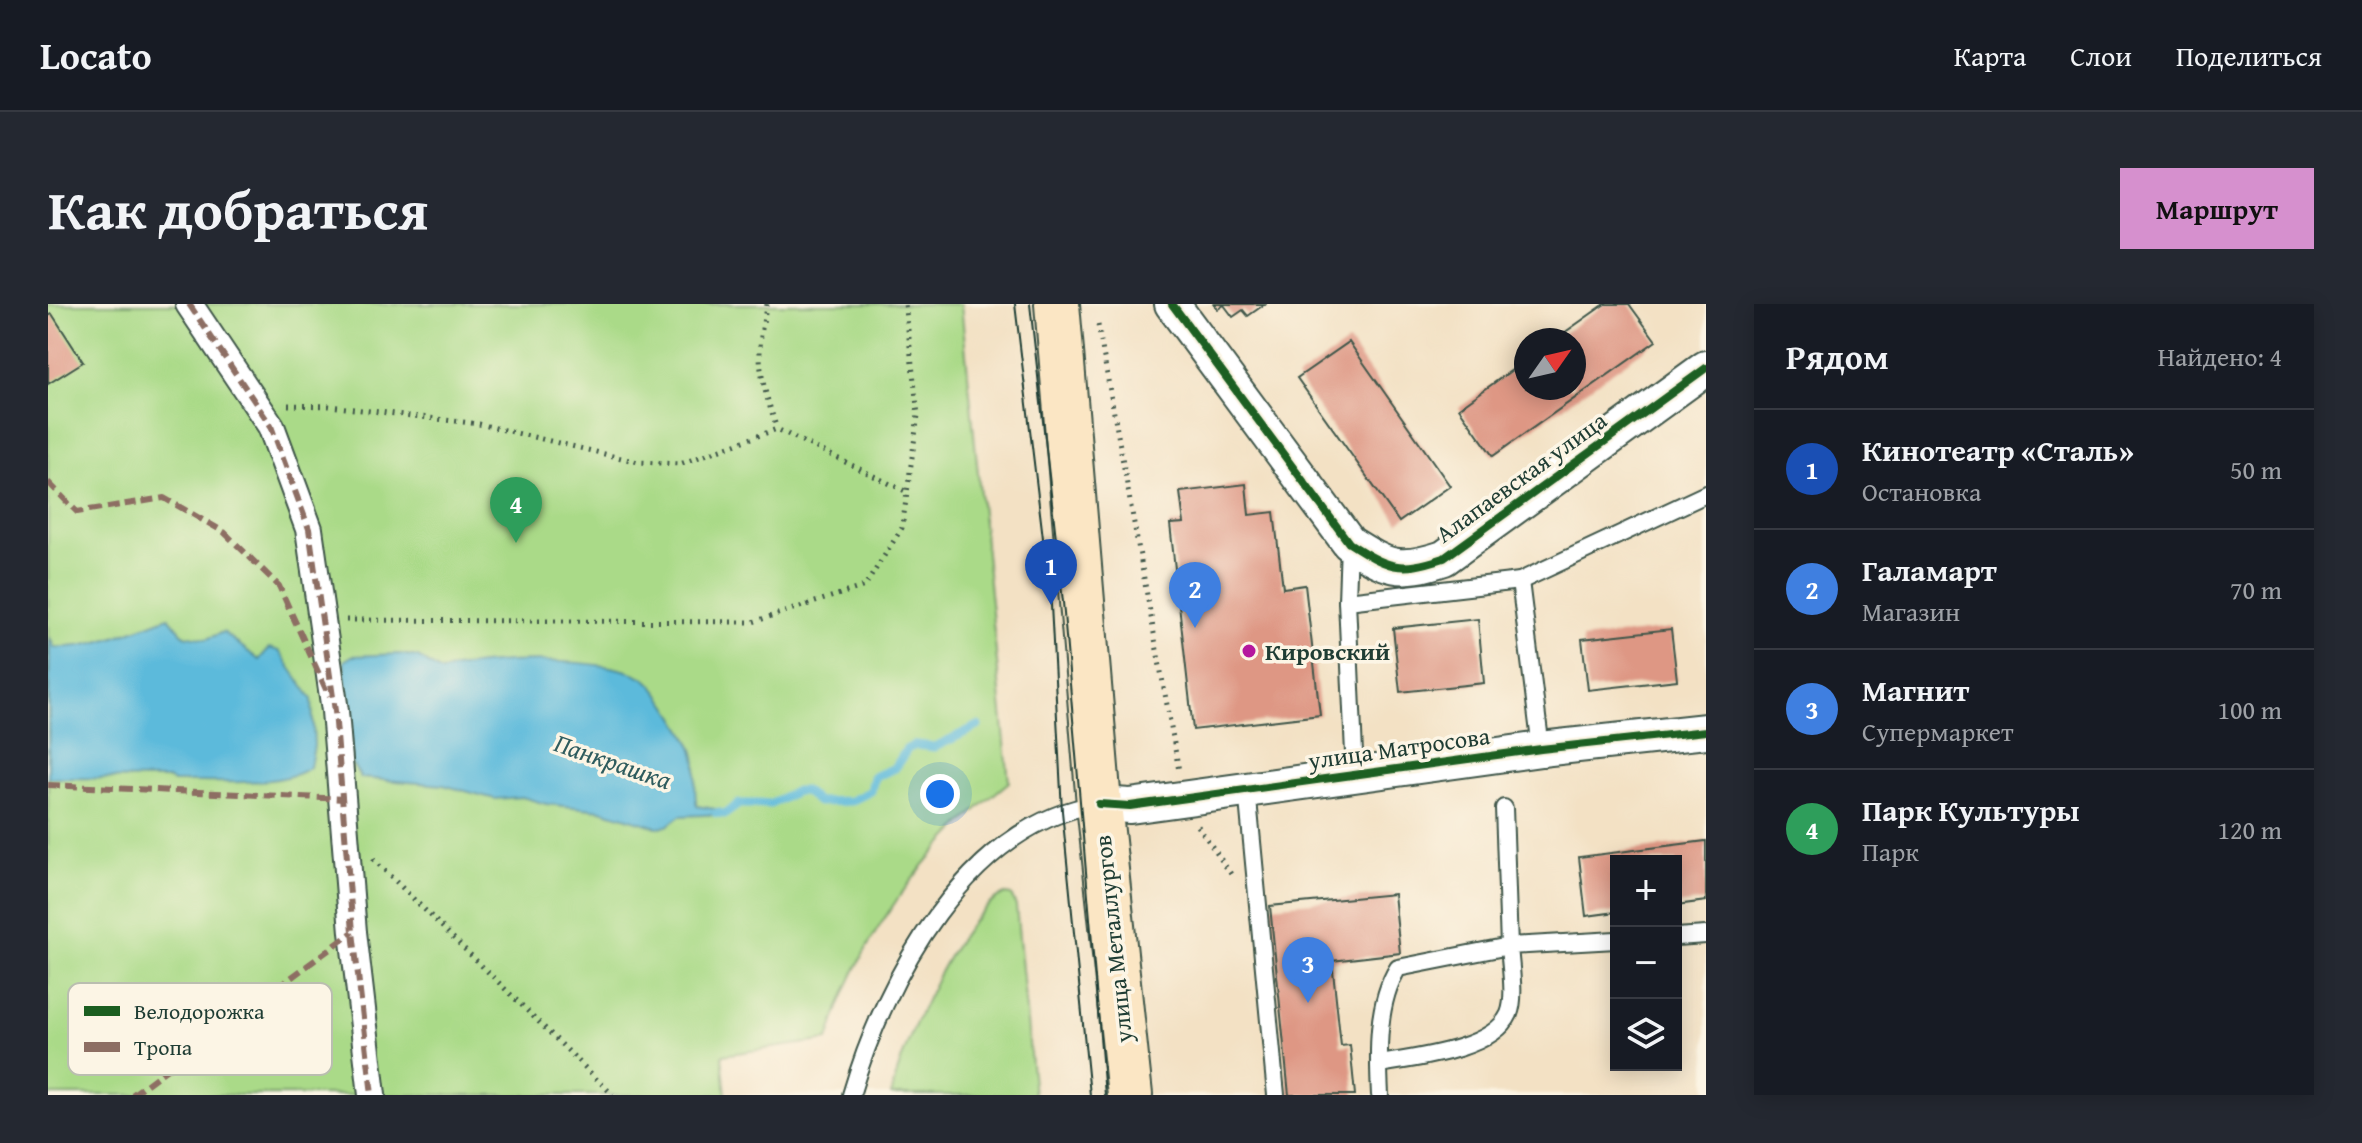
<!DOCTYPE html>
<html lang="ru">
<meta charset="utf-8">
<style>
:root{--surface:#171b24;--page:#242831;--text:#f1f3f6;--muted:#9ea1a6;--line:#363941;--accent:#d690ce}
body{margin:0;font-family:"Gentium Book Plus",serif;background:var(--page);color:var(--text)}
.controls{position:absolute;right:24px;bottom:24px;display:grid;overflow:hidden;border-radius:0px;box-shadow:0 4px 20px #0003}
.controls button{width:72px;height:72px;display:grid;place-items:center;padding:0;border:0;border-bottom:2px solid var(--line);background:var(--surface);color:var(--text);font:40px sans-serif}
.compass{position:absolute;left:1466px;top:24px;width:72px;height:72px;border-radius:50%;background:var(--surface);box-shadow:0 4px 20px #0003;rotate:56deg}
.you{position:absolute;left:892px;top:490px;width:28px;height:28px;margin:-20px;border:6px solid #fff;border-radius:50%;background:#1a73e8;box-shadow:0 0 0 12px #1a73e833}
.badge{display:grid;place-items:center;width:52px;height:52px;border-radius:50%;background:var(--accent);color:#fff;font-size:26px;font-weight:700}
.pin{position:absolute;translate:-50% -66px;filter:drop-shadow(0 2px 4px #0008)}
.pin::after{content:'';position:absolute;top:42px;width:28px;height:24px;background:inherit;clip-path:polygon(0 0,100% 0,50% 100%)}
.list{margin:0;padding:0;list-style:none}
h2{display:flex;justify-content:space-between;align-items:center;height:104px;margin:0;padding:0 32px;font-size:34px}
h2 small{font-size:26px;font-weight:400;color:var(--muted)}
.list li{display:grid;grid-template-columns:52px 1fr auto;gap:24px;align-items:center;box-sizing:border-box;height:120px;padding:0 32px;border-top:2px solid var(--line)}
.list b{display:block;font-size:30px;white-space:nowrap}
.list p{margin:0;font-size:26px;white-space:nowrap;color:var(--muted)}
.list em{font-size:26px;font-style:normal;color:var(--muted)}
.icon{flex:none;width:44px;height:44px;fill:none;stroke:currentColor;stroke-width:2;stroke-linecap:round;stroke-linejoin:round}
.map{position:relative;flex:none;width:1658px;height:791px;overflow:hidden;border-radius:0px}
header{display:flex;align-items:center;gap:48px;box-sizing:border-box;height:112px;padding:0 40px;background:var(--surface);border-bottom:2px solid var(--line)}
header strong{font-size:38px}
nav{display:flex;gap:44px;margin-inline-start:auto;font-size:28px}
.intro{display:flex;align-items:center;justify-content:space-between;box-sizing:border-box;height:192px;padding:0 48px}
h1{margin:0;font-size:56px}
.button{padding:20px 36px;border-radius:0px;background:var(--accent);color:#111;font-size:28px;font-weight:700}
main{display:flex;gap:48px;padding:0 48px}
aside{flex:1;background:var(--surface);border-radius:0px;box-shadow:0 4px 20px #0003}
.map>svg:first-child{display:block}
</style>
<header>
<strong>Locato</strong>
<nav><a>Карта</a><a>Слои</a><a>Поделиться</a></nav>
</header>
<div class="intro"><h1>Как добраться</h1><a class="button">Маршрут</a></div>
<main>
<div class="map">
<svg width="1658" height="791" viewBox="0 0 1658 791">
<rect width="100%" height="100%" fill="#fcf5e5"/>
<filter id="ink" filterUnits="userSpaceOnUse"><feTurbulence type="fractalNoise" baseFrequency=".0125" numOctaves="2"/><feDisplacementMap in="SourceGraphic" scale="16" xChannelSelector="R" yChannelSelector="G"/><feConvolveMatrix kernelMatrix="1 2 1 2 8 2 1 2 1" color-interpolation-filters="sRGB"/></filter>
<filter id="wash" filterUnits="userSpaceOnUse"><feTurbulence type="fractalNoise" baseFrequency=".006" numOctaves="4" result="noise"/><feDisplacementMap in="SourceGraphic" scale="32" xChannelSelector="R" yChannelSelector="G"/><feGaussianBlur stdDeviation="1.8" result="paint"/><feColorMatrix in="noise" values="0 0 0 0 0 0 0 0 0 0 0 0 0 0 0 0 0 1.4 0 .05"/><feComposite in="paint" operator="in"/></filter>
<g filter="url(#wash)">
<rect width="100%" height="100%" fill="#f3e1c4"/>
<!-- green -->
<g fill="#aada88" stroke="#648c5e" stroke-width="2">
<path d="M0,0H913L961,478C878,544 810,634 780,736L674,751L678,791H0Z"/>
<path d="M957,590L963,591L968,602L986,791H843C854,741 909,611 957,590Z"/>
</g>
<!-- water -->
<g fill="#5cbadb" stroke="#3e7c88" stroke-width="2">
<path d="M121,313L136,331L159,335L175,328L211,356L221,344L231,347L264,395L266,442L262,463C235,484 160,477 125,478L120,475L0,474L2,333L6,343C47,345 84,326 121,313Z"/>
<path d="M352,350L370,353L393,368C431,354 566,351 599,376C611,386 633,422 641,437C655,462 643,478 649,502L673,506L677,510L632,512L619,522L609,523L553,506L498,500L474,493L447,495L395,481L313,474L304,460L296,357L304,352Z"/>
</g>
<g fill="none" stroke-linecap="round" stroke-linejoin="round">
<!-- stream -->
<polyline stroke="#5cbadb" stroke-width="9" points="668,509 677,510 691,500 723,500 748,487 756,487 770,498 803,497 823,487 826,473 847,464 859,445 868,441 887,443 930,422"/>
</g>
<g id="blocks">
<!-- building -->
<g fill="#de9784">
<polygon points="1166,0 1217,0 1200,12 1195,6 1185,13 1176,1 1170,5"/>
<polygon points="1557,0 1581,0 1608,37 1445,152 1411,104 1478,56 1478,84 1526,84 1526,36 1506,36"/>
<polygon points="4,10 35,58 0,80 0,12"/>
<polygon points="1301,38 1402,182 1351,218 1249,74"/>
<polygon points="1198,180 1201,211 1226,208 1235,284 1257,281 1272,411 1145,426 1122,220 1136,219 1132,188"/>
<polygon points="1430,315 1436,379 1352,388 1345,324"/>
<polygon points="1623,325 1629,376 1540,386 1534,335"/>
<polygon points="1658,537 1658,597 1628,601 1628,557 1568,557 1568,608 1538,612 1531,553"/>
<polygon points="1346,590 1352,649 1284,657 1293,742 1302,741 1307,791 1241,791 1222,602"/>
</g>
</g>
</g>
<g filter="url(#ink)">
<use href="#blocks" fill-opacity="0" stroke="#3f564a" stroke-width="2"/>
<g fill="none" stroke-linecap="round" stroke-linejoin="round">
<defs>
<g id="service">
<polyline points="1301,239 1299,297 1307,471"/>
<polyline points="1472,277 1493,445"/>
<polyline points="1299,297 1472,277 1658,190"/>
<polyline points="1199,485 1228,791"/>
<polyline points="1628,633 1658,631"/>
<path d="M1331,760C1366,754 1445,746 1461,710C1468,693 1462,660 1461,642L1568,636"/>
<path d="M803,791C837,675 919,521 1049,500"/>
<path d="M1332,791C1330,751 1328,699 1350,664L1461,642L1456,504"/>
</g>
<polyline id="pedestrian" points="141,0 223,122 261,225 287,407 305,628 324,791"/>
<g id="minor">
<path d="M1124,0L1301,239C1340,264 1351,269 1396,254L1658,64"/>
<polyline points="1051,500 1082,502 1493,445 1658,427"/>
</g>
<polyline id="secondary" points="1009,0 1051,500 1082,791"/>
</defs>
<!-- service casing -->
<use href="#service" stroke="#3f564a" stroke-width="20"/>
<!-- pedestrian casing -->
<use href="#pedestrian" stroke="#3f564a" stroke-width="30"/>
<!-- minor casing -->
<use href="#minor" stroke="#3f564a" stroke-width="38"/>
<!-- secondary casing -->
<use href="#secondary" stroke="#3f564a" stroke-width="48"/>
<!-- path -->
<g stroke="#3f564a" stroke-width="5" stroke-dasharray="2 6" stroke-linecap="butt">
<path d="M719,0C706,54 712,73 729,125"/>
<polyline points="1050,21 1131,467"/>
<polyline points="240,101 281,102 431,120 590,158 632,160 729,125 859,188"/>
<polyline points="298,316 705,318 817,282 854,224 870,111 857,0"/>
<polyline points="1150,522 1185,573"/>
<polyline points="325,555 565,791"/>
</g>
<!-- service -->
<use href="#service" stroke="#fff" stroke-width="16"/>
<!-- pedestrian -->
<use href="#pedestrian" stroke="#fff" stroke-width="26"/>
<!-- minor -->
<use href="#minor" stroke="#fff" stroke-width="34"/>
<!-- secondary -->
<use href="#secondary" stroke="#fbe6c4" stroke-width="44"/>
<!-- tram -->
<g stroke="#1f3d34" stroke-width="2">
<polyline points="967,0 1003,301 1014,507 1042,791"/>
<polyline points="982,0 1015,298 1057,791"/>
</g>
<!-- quiet -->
<g stroke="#8d6e63" stroke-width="6" stroke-dasharray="12 6" stroke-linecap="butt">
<polyline points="141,0 223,122 261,225 287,407 305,628 324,791"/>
<polyline points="0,178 29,208 116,194 176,228 231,282 281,392"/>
<polyline points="0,481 296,495"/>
<polyline points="84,791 305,628"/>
</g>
<defs>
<g id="cycleway">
<path d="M1124,0L1301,239C1340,264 1351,269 1396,254L1658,64"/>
<polyline points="1051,500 1082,502 1493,445 1658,427"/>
</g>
</defs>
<!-- cycleway casing -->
<use href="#cycleway" stroke="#fcf5e5" stroke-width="13"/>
<!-- cycleway -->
<use href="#cycleway" stroke="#1b5e20" stroke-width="8"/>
</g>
</g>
<!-- markers -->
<circle fill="#b5179e" stroke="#fcf5e5" stroke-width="3" cx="1201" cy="347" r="8"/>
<g text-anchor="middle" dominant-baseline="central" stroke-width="7" stroke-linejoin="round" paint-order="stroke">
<!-- street labels -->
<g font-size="24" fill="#1f3d34" stroke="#fcf5e5">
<text transform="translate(1473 173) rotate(-36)">Алапаевская улица</text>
<text transform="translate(1351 444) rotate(-8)">улица Матросова</text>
<text transform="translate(1065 635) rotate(-96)">улица Металлургов</text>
</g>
<!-- poi labels -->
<g font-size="24" font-weight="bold" fill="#1f3d34" stroke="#fcf5e5" text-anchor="start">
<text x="1217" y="347">Кировский</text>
</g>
<!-- water labels -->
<g font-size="26" font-style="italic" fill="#2e5c5e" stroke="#fcf5e5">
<text transform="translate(565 457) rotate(19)">Панкрашка</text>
</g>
</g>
<!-- legend -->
<rect x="20" y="679" width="264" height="92" rx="12" fill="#fcf5e5" stroke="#babeb0" stroke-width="2"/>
<rect x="36" y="702" width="36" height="10" fill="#1b5e20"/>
<rect x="36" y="738" width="36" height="10" fill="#8d6e63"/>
<g font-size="22" fill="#1f3d34">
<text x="86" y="715">Велодорожка</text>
<text x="86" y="751">Тропа</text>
</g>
</svg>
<div class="controls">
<button>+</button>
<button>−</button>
<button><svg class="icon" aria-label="layers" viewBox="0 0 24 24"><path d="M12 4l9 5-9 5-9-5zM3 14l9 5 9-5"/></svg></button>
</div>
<svg class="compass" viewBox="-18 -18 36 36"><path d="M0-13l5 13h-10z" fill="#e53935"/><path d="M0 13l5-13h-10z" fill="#9ea1a6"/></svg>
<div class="you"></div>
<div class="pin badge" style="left:1003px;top:301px;background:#1a4fb4">1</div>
<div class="pin badge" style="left:1147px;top:324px;background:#3f7fe0">2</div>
<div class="pin badge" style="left:1260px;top:699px;background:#3f7fe0">3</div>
<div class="pin badge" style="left:468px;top:239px;background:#2e9e5b">4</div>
</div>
<aside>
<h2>Рядом<small>Найдено: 4</small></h2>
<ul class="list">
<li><span class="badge" style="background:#1a4fb4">1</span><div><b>Кинотеатр «Сталь»</b><p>Остановка</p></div><em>50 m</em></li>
<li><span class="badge" style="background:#3f7fe0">2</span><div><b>Галамарт</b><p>Магазин</p></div><em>70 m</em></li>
<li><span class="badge" style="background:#3f7fe0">3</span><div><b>Магнит</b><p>Супермаркет</p></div><em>100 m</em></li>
<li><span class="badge" style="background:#2e9e5b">4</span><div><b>Парк Культуры</b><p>Парк</p></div><em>120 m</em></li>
</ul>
</aside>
</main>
